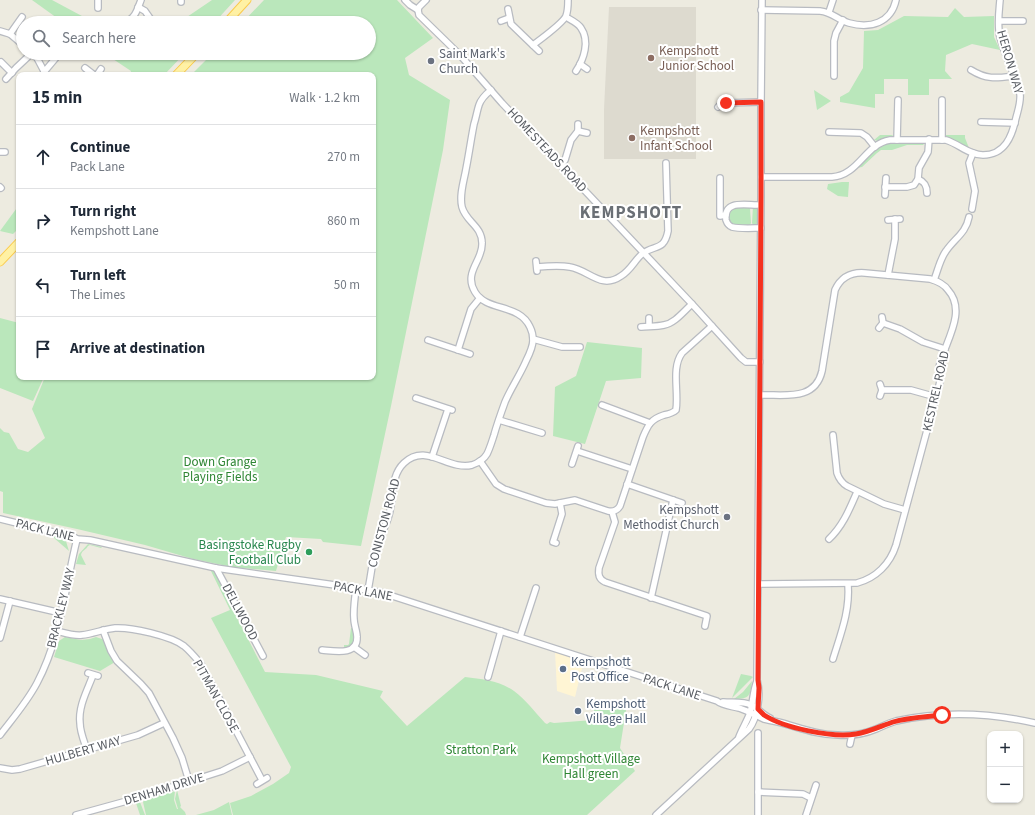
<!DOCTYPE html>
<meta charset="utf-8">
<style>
:root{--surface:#fff;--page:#f6f6f7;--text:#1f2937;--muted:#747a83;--line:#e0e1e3}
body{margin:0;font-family:"Source Sans 3",sans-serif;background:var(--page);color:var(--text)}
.controls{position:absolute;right:12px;bottom:12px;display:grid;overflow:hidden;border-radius:8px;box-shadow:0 1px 3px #0004}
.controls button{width:36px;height:36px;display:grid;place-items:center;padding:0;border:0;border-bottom:1px solid var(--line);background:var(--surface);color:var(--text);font:20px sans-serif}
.stop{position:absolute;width:12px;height:12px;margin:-9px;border:3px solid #f5311f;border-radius:50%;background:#fff}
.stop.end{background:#f5311f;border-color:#fff;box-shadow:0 1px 4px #0008}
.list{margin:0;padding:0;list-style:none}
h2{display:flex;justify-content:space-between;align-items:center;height:52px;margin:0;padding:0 16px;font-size:17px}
h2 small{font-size:13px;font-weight:400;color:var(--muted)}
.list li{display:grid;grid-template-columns:26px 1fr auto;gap:12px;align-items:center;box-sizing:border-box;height:64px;padding:0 16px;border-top:1px solid var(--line)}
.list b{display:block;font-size:15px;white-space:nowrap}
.list p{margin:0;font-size:13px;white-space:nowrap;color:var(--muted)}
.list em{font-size:13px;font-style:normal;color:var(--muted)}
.icon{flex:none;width:22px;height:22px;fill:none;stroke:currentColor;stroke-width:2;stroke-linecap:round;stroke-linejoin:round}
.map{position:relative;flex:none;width:1035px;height:815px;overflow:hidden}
.search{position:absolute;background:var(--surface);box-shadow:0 1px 3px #0004;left:16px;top:16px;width:360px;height:44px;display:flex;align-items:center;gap:10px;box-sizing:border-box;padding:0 14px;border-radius:22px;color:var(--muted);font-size:15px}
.panel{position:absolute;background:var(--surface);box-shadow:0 1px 3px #0004;left:16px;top:72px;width:360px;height:308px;border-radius:8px}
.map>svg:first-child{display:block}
</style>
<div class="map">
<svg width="1035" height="815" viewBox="0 0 1035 815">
<rect width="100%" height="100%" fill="#edebe0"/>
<!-- commercial -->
<polygon fill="#fff5d4" points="555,651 584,660 575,697 557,691"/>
<!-- education -->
<polygon fill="#dddacf" points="609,7 696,7 696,159 604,159 604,109"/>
<!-- green -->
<g fill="#bae7bb">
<polygon points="32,0 52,0 95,23 64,23"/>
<polygon points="212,0 235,0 214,23 176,23 184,19"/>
<polygon points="264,0 397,0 433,38 405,58 409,75 450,100 443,150 391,406 361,546 323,542 321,539 286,537 276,571 232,567 193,559 145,545 77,529 3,513 3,492 0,491 0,428 4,432 9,433 18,449 28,452 45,438 32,409 45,377 373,377 373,75 191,75 213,53 369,53 369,23 242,23"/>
<polygon points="955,8 964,17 994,16 994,37 1000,50 972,44 946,55 945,71 952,79 929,79 929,95 908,95 908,79 884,79 884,94 875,94 875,108 840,102 840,97 849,92 863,68 864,31 878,30 904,16 948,17"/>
<polygon points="104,53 185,53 164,75 130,75 131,71"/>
<polygon points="814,90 831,101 817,110"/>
<polygon points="880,135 894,135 878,141 874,140"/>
<polygon points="945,135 965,135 965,138 969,148 955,141 948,138"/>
<path d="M889,142L922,143L924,145H907L892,150H881L877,153L862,167L857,168C867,158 876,148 889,142Z"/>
<polygon points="842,182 849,182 848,197 838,196 827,189 828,184"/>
<polygon points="19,205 19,228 13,234 0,231"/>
<polygon points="753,206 755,207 756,209 759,209 759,222 755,225 753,225 752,223"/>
<polygon points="735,208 750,208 751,223 750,225 732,225 729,221 728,213 731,209"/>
<polygon points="0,318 19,323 19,377 44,377 33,401 0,388"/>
<polygon points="587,342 642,348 641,378 606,381 585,444 553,436 555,387 576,376"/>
<polygon points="54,536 65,538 69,551 54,538"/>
<path d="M88,544L102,547L101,548L90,545L88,546C86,550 82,550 81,555L86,565L76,564L79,554Z"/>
<path d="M211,571H214L233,610L265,672L316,675L383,691L380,697L407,726L465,677C482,679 500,681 514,691C526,700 535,712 545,723L547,724L550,722L554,723L593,720L595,702L626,710L620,748L635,771L587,815H233L230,803L251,796L273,784L289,773L291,767L211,618L230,610Z"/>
<polygon points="351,628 355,628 354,645 344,650 344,645 348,645 349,644"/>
<polygon points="65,637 81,640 90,639 96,637 105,640 115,662 100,671 54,657 59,641"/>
<polygon points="741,674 751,676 753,677 732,698"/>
<path d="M752,681C750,696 750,699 734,699L743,692Z"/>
<polygon points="177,790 181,806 180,807 185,812 186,815 146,815 143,802 144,800 175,791 174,800 177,809 178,809 175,799"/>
<polygon points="140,802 145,815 140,815 136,803"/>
<polygon points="229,802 232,815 196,815 214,810"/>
</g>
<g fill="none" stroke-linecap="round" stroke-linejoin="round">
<defs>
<g id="minor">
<polyline points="98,0 98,8"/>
<polyline points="181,0 181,2"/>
<polyline points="405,0 410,5 418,10 419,15 460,55 502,103 692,304 741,358 746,362 760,362"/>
<polyline points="138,7 145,11 152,21"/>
<polyline points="508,9 511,24 539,51"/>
<polyline points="418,10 419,7 426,0"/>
<path d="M761,10L820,11C832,12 838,20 849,23C870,29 891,23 896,0"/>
<polyline points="829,12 833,0"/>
<path d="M566,17C571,20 578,23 581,28C590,41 584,59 576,71"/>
<polyline points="501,21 509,18"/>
<polyline points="999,21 1023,21"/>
<path d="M123,23C135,19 137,11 141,0"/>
<polyline points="0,31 10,34 23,45"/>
<polyline points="10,34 22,17"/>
<path d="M533,45C541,39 563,23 566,16C568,11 568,5 568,0"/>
<polyline points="31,53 37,58 46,75"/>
<polyline points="1,62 12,73"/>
<polyline points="580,64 587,69"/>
<polyline points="85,68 94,75"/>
<path d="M971,70C987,80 997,78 1014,76"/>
<polyline points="44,72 60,53"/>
<polyline points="97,75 101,69"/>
<polyline points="834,76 834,41 836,33 843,20"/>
<polyline points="6,79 16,68 32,53"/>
<polyline points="942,100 942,140"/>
<polyline points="718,107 720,105 726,103 761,102"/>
<polyline points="981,122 1015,123"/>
<polyline points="578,124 578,131 587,133"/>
<polyline points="829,132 861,133 867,137 875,147"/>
<polyline points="897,140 898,100"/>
<polyline points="0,152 5,152"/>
<polyline points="561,165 565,160 571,140 578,131"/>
<path d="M761,177H832C859,175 865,144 890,140H946C959,144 969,155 983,155C1005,155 1012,136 1016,118C1018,110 1021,102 1020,94C1015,74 1005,56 1000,37C997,25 999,12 1000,0"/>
<polyline points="720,178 720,216 726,215"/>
<path d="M918,179C925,182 927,186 927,193"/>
<polyline points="0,187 1,188"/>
<polyline points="885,187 907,187 914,185 918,179 919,168 928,152 929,139"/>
<polyline points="885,195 886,178"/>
<path d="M757,205C745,205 723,200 726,220C727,223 729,226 732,227C739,229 754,228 761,228"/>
<polyline points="972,209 975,191 969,163 973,153"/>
<polyline points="888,220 900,219"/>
<polyline points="536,261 537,271"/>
<path d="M537,267C548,266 560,265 570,267C589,270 601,290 621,276C630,271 635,260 642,254C654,244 664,252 668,231L666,163"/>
<polyline points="888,275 895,239 895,219"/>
<path d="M934,280C938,270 940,259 946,251C955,238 966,233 969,217"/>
<polyline points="649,318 649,326"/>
<polyline points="883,323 900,329 923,342 945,349"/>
<path d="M641,327C648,326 656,327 664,325C675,323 683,312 692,304"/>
<polyline points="879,328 883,323 882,317"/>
<polyline points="533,339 562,347 580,347"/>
<polyline points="428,340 470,354"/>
<polyline points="458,350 471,309 480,298"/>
<polyline points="882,390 911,390 936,397"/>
<polyline points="880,396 882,390 880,384"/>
<polyline points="416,398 452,410"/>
<polyline points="602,405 650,423"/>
<polyline points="499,420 542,433"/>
<path d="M833,435L837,473C839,479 842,483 847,486L884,504L905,510"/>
<polyline points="577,451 632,469"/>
<polyline points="432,457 448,409"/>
<path d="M480,461L496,484L504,489L546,503L555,504L575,500L608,511C613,512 617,511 620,506L643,437C648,425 651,419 664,415C669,414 673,413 676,410C679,392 671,368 682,353L712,326"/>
<polyline points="572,464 578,446"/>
<polyline points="627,484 682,503"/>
<path d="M612,512L615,522L599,568C598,575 599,579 605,582L707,616L705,626"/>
<path d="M0,519L53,532L71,535L77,539L90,540L216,568L356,588L383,593L717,701C723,706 731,706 739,708C748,711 755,715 764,719C768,720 773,721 778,722C798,727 817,735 838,735C851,736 864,734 876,729C883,726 889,723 896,721C941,711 990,713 1035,723"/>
<path d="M829,539C843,526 850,508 857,492"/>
<polyline points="556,543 553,542 562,514 560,503"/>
<polyline points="216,568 263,656"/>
<path d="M759,584L857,583C876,578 890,564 896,545L936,397C937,392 939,387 940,381C940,375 938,369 940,363C946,341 967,311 948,290C944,284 937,281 930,279L865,273C852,272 841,277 835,290L822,371C815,402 783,394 760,395"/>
<path d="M368,590C371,576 372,562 376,548C379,537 386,527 389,515C394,498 390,476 404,463C426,442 448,471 472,465C478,463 484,459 487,454C490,448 492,441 494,435C497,424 501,413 505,402C511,388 520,375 526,361C529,355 533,347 533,340C533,335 532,331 530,327C519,303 487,312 475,292C463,272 483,261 482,243C482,226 466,222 462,207C459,195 464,181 466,169C469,154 471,139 474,124C476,118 477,111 479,105C481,99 486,94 491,90"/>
<polyline points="651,598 673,500"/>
<polyline points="0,599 61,613"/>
<polyline points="103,630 111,651 117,661 141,684 149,693 173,738 182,758 189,781"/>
<path d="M57,631C65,633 74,636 82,635C93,634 104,629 115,628C131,627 171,636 184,646C190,651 195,657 201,664L262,780"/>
<polyline points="520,637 536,588"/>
<polyline points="0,638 10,601"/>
<polyline points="354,647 365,655"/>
<path d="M322,650C334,651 358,656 357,637C357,631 354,625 354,619C353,609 355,598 356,588"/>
<path d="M833,659C841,633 850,611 848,584"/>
<polyline points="88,673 98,676"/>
<polyline points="488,677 501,631"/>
<path d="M723,702C732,703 743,701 751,705C758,708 763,715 770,718"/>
<path d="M0,735C13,718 27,702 37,683C61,638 65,587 77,539"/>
<path d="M739,737C742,729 747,721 750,713C753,702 753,691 757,681"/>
<polyline points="850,744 852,735"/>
<path d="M87,750C84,741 80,732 80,723C78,706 88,689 93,675"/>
<polyline points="0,768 12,770 20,769 138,735 164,723"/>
<polyline points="257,784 267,778"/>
<polyline points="758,792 803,794 811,798"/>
<polyline points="76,815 134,799 222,771 250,757"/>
<path d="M656,815L749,729C758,717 761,694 757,680L761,197V102L762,0"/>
<polyline points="758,815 758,733"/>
<polyline points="806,815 816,785"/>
</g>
<g id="major">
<polyline points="226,23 247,0"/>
<polyline points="176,75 197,53"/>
<polyline points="0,262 19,242"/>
</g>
</defs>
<!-- minor casing -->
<use href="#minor" stroke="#b8bbc1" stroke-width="8"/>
<!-- major casing -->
<use href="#major" stroke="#fbcb4c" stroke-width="9"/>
<!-- minor -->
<use href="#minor" stroke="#fff" stroke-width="5.5"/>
<!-- major -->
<use href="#major" stroke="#fff1a4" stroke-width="7"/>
</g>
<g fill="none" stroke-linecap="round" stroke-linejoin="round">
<!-- route -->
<path stroke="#f5311f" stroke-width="5" d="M726,103L761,102V197L758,680L759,688L758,709C760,711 762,713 764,715C784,728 832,738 856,734C869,732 881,726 893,722C909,717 926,717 942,715"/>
</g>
<!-- markers -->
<g fill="#8d6e63" stroke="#fff" stroke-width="1.5">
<circle cx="651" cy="58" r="4"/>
<circle cx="632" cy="138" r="4"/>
</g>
<g fill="#6b7280" stroke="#fff" stroke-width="1.5">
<circle cx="431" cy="61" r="4"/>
<circle cx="727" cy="517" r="4"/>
</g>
<circle fill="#2e9e5b" stroke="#fff" stroke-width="1.5" cx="309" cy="552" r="4"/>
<g fill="#5c6f8a" stroke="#fff" stroke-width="1.5">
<circle cx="563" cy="669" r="4"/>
<circle cx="578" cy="711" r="4"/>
</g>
<g text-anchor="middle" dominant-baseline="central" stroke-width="4" stroke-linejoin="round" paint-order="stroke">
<!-- education labels -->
<g font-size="13" fill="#785e54" stroke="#fff" text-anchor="start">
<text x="659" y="51">Kempshott<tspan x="659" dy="15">Junior School</tspan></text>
<text x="640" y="131">Kempshott<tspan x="640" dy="15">Infant School</tspan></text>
</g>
<!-- worship labels -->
<g font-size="13" fill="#5b616d" stroke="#fff" text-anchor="start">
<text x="439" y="54">Saint Mark's<tspan x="439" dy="15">Church</tspan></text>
<text x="719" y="510" text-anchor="end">Kempshott<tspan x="719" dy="15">Methodist Church</tspan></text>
</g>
<!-- street labels -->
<g font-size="13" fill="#595d63" stroke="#fff">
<text transform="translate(1010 62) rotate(74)">HERON WAY</text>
<text transform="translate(547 150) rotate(47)">HOMESTEADS ROAD</text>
<text transform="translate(936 391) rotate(-77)">KESTREL ROAD</text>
<text transform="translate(384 523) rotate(-75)">CONISTON ROAD</text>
<text transform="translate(45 530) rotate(14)">PACK LANE</text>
<text transform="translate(363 591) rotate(11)">PACK LANE</text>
<text transform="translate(61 608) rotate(-76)">BRACKLEY WAY</text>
<text transform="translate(240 612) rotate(62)">DELLWOOD</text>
<text transform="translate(672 687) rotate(18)">PACK LANE</text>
<text transform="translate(216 696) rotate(61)">PITMAN CLOSE</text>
<text transform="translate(83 751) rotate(-16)">HULBERT WAY</text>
<text transform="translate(164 789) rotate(-17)">DENHAM DRIVE</text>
</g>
<!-- park labels -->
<g font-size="13" fill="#2e8533" stroke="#fff">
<text x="220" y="462">Down Grange<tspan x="220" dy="15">Playing Fields</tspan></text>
<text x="481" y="750">Stratton Park</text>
<text x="591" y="759">Kempshott Village<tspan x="591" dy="15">Hall green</tspan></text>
</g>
<!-- leisure labels -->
<g font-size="13" fill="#27864d" stroke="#fff" text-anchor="end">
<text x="301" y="545">Basingstoke Rugby<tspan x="301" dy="15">Football Club</tspan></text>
</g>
<!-- service labels -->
<g font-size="13" fill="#4e5e75" stroke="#fff" text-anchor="start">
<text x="571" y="662">Kempshott<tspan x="571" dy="15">Post Office</tspan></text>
<text x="586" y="704">Kempshott<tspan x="586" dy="15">Village Hall</tspan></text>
</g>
<!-- district labels -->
<g font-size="17" font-weight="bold" letter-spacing="1" fill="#6a6f75" stroke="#fff">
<text x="631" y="213">KEMPSHOTT</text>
</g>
</g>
</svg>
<div class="controls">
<button>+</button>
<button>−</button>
</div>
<div class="stop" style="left:942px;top:715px"></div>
<div class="stop end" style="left:726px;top:103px"></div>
<div class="search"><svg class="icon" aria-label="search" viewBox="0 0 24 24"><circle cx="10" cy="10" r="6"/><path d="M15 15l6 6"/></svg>Search here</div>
<section class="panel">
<h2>15 min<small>Walk · 1.2 km</small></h2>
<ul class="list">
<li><svg class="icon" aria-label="ahead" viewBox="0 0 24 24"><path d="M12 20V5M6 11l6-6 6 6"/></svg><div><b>Continue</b><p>Pack Lane</p></div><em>270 m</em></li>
<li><svg class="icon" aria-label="right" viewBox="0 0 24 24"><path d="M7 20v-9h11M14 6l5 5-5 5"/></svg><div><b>Turn right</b><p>Kempshott Lane</p></div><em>860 m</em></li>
<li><svg class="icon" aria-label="left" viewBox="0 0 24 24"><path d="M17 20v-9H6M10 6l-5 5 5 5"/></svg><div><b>Turn left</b><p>The Limes</p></div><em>50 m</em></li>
<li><svg class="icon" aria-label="arrive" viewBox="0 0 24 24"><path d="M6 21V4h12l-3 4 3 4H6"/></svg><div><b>Arrive at destination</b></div></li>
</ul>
</section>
</div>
